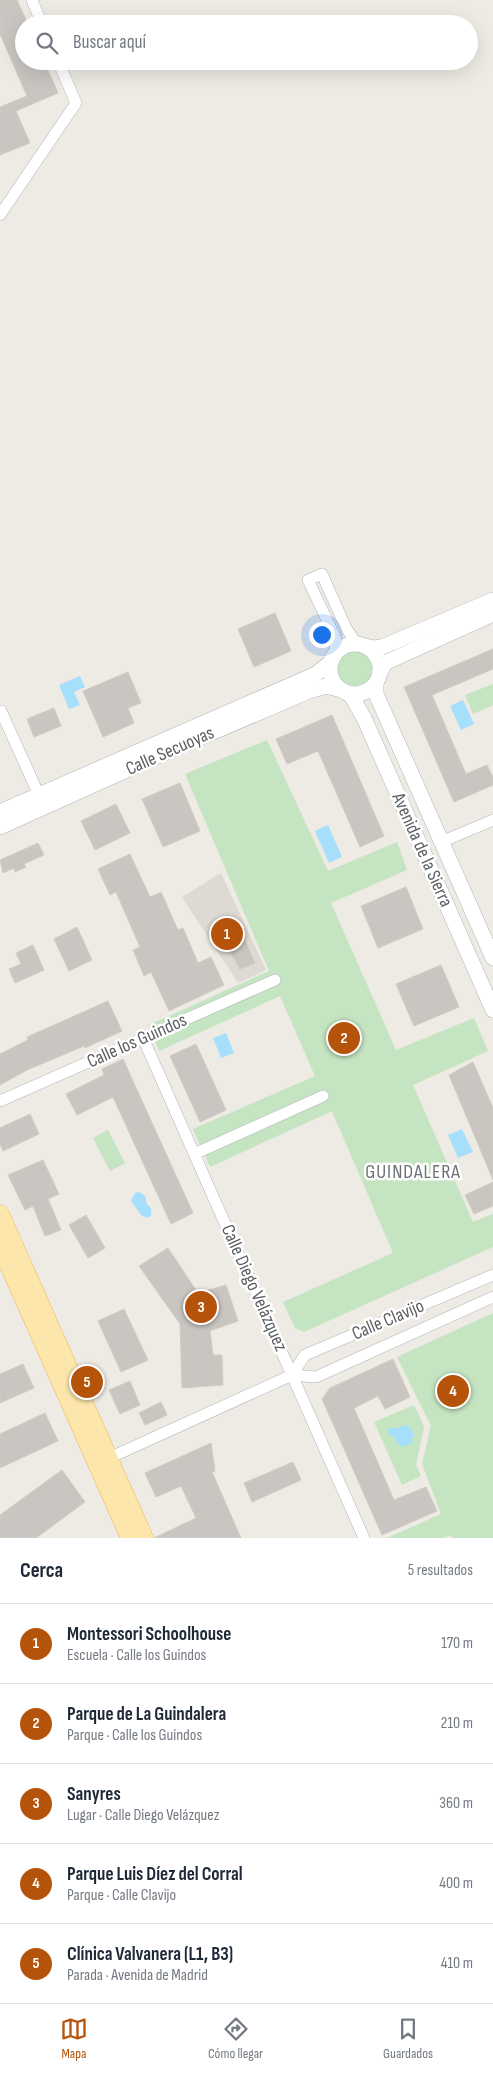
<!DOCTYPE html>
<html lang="es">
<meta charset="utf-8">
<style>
:root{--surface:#fff;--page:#f2f2f3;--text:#1f2937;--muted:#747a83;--line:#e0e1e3;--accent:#b45309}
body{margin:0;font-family:"Sofia Sans Condensed",sans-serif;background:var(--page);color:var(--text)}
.you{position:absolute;left:321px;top:634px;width:18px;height:18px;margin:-12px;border:4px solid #fff;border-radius:50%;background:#1a73e8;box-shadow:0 0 0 8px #1a73e833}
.badge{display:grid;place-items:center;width:32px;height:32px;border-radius:50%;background:var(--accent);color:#fff;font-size:16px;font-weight:700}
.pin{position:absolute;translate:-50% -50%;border:2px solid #fff;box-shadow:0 1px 5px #0006}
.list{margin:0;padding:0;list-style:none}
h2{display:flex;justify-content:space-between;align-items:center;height:65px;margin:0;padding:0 20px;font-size:21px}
h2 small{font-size:16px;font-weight:400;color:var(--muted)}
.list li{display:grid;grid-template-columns:32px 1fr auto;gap:15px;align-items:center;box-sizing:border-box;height:80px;padding:0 20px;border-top:1px solid var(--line)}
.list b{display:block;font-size:19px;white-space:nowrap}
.list p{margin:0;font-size:16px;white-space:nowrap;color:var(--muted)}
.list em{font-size:16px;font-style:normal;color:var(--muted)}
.icon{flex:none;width:28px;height:28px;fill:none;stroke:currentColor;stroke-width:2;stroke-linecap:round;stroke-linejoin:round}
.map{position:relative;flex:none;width:493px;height:1538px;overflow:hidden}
.search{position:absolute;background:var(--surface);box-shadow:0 5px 20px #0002;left:15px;right:15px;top:15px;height:55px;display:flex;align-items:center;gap:12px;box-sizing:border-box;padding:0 18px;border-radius:28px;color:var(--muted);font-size:19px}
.sheet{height:465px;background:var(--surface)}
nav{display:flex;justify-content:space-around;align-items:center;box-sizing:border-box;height:70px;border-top:1px solid var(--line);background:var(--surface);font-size:14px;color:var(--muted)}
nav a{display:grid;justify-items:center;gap:2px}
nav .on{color:var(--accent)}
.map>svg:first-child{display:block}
</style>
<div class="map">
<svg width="493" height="1538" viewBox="0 0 493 1538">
<rect width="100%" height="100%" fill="#eeeae4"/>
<!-- education -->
<polygon fill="#ded9d2" points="221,873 266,970 238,983 182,897"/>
<!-- green -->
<g fill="#c5e4c1">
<circle cx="355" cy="667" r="22"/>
<polygon points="493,684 493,705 473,714 465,695"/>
<polygon points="267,740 328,871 397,842 407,870 331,903 396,1050 474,1018 488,1051 413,1085 473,1222 493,1214 493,1247 304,1332 295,1328 283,1302 393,1253 332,1111 210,1167 193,1129 315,1076 280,996 159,1051 149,1025 269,971 185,774"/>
<polygon points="108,1130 125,1163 110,1171 93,1138"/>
<polygon points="493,1313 493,1538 452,1538 450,1535 443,1538 387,1538 441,1514 422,1464 431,1426 397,1357"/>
<polygon points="414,1405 424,1427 416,1465 421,1476 402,1485 374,1422"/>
</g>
<!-- water -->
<g fill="#a6dffc">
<polygon points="80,676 85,687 74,692 80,705 69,709 59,685"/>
<polygon points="463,700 474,724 461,730 450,706"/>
<polygon points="328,825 342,857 329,863 315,831"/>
<polygon points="226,1033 234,1053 221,1058 213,1038"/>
<polygon points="462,1129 473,1152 458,1158 448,1135"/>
<polygon points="140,1192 146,1197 146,1203 151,1208 151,1215 148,1218 141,1215 131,1201 135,1193"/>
<polygon points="406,1425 409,1426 415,1436 411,1438 413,1443 400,1447 393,1436 388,1433 388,1430 390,1428 398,1428"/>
</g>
<!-- building -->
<g fill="#c9c5c1" stroke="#d2ccc2">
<polygon points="0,0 17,0 28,24 24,24 24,61 44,61 58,93 16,111 30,143 0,155 0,107 27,96 0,34"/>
<polygon points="275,613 291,651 254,667 238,629"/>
<polygon points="493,649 493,669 432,695 466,774 487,765 493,777 493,785 454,802 404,687"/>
<polygon points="128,672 141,703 128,708 134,723 103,737 83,691"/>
<polygon points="54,708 61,726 34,737 27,719"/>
<polygon points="332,715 384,836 360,847 318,751 287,764 276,739"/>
<polygon points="180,783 200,831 163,847 142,799"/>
<polygon points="116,804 130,833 95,850 81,821"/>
<polygon points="38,843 44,855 24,864 26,867 15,872 14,868 3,873 0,860"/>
<polygon points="130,854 150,897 161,892 178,930 183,928 198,963 211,957 224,985 169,1011 151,972 144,976 133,950 140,947 116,892 110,895 98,869"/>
<polygon points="406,887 423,929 378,948 361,906"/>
<polygon points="237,921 255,963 240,969 219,933"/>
<polygon points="77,927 92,960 69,971 54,939"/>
<polygon points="33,945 44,970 15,983 9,969 21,964 16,953"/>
<polygon points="441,965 459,1007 414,1026 396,984"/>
<polygon points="108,1001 122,1031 85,1048 84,1046 27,1070 0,1085 0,1054 28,1040 27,1037"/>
<polygon points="196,1044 226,1110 200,1122 170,1056"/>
<polygon points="123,1059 193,1213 171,1224 113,1097 77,1115 66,1094 104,1075 102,1069"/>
<polygon points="473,1062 493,1108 493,1180 449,1075"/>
<polygon points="30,1114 39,1134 3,1151 0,1144 0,1128"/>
<polygon points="43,1160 59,1194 48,1199 61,1230 45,1236 33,1206 25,1210 8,1175"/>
<polygon points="493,1182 493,1206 474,1214 465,1195"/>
<polygon points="86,1215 105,1248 88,1258 69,1225"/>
<polygon points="168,1248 198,1293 226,1285 238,1321 210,1331 213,1355 222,1355 223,1385 182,1388 180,1324 139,1266"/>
<polygon points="124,1309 148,1360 121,1372 98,1321"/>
<polygon points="393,1359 410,1397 385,1409 378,1396 354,1408 394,1500 426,1487 437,1511 382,1535 322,1399 330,1388"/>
<polygon points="23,1364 34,1388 0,1403 0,1374"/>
<polygon points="130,1381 140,1405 120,1414 109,1390"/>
<polygon points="161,1402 167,1415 145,1425 139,1413"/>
<polygon points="45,1413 58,1441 0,1468 0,1434"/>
<polygon points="211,1443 215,1471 212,1472 241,1538 154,1538 196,1518 181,1486 156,1497 145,1473"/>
<polygon points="293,1462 301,1480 252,1502 244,1483"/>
<polygon points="62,1470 85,1502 36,1538 0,1538 0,1515"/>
</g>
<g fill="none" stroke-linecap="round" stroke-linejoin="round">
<defs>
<g id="minor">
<polyline points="32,0 42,24"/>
<polyline points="0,215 76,103 58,61"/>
<polyline points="335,654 336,639 308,580 322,574 346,628 357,644"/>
<polyline points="1,711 39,795"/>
<polyline points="441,842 493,820"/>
<polyline points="143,1038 364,1538"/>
<polyline points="0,1101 275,980"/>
<polyline points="194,1154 323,1096"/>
<polyline points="292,1375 305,1355 493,1275"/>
<polyline points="109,1458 292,1375 316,1377 493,1297"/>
</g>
<g id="secondary">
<circle cx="355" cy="669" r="25"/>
<polyline points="365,646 373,648 382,647 493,600"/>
<polyline points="380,673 385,663 389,661 493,614"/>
<polyline points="376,683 376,694 493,958"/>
<polyline points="347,693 352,697 364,718 493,1010"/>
<polyline points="0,812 316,674 331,662"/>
<polyline points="0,827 162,754 309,691 326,686 342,690"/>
</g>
<g id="primary">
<polyline points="0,1214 144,1538"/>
<polyline points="0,1245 130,1538"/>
</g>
</defs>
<!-- minor casing -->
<use href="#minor" stroke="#b1b5b8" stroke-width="12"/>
<!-- secondary casing -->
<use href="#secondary" stroke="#b0b4b8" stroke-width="16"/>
<!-- primary casing -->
<use href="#primary" stroke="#ecb65f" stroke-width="19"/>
<!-- minor -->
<use href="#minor" stroke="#fff" stroke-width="11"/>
<!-- secondary -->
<use href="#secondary" stroke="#fff" stroke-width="15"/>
<!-- primary -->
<use href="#primary" stroke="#fce6ab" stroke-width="18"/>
</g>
<g text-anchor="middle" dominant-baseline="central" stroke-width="5" stroke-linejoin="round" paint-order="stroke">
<!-- street labels -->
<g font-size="19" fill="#5c6064" stroke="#fff">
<text transform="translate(170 751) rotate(-24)">Calle Secuoyas</text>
<text transform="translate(422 850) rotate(66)">Avenida de la Sierra</text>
<text transform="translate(137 1041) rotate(-24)">Calle los Guindos</text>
<text transform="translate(254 1288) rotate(66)">Calle Diego Velázquez</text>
<text transform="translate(388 1320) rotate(-23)">Calle Clavijo</text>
</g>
<!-- neighbourhood labels -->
<g font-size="20" letter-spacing="1" fill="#6d7276" stroke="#fff">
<text x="413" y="1172">GUINDALERA</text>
</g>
</g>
</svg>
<div class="you"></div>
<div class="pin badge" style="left:227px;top:934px">1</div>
<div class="pin badge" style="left:344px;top:1038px">2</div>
<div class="pin badge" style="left:201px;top:1307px">3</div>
<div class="pin badge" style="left:453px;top:1391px">4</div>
<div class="pin badge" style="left:87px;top:1382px">5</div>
<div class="search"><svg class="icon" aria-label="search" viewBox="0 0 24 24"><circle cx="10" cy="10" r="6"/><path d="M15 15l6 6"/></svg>Buscar aquí</div>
</div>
<section class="sheet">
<h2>Cerca<small>5 resultados</small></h2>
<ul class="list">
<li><span class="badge">1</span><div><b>Montessori Schoolhouse</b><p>Escuela · Calle los Guindos</p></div><em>170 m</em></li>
<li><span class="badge">2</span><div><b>Parque de La Guindalera</b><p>Parque · Calle los Guindos</p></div><em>210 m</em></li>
<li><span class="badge">3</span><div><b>Sanyres</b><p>Lugar · Calle Diego Velázquez</p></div><em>360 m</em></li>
<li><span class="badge">4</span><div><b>Parque Luis Díez del Corral</b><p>Parque · Calle Clavijo</p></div><em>400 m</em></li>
<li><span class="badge">5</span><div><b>Clínica Valvanera (L1, B3)</b><p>Parada · Avenida de Madrid</p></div><em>410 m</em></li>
</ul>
</section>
<nav>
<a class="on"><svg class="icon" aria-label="map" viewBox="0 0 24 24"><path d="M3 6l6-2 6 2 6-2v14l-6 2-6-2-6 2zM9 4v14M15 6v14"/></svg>Mapa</a>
<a><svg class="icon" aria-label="directions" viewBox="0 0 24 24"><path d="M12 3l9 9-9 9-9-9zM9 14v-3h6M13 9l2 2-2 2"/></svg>Cómo llegar</a>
<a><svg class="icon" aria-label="saved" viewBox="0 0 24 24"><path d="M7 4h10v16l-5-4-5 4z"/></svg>Guardados</a>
</nav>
